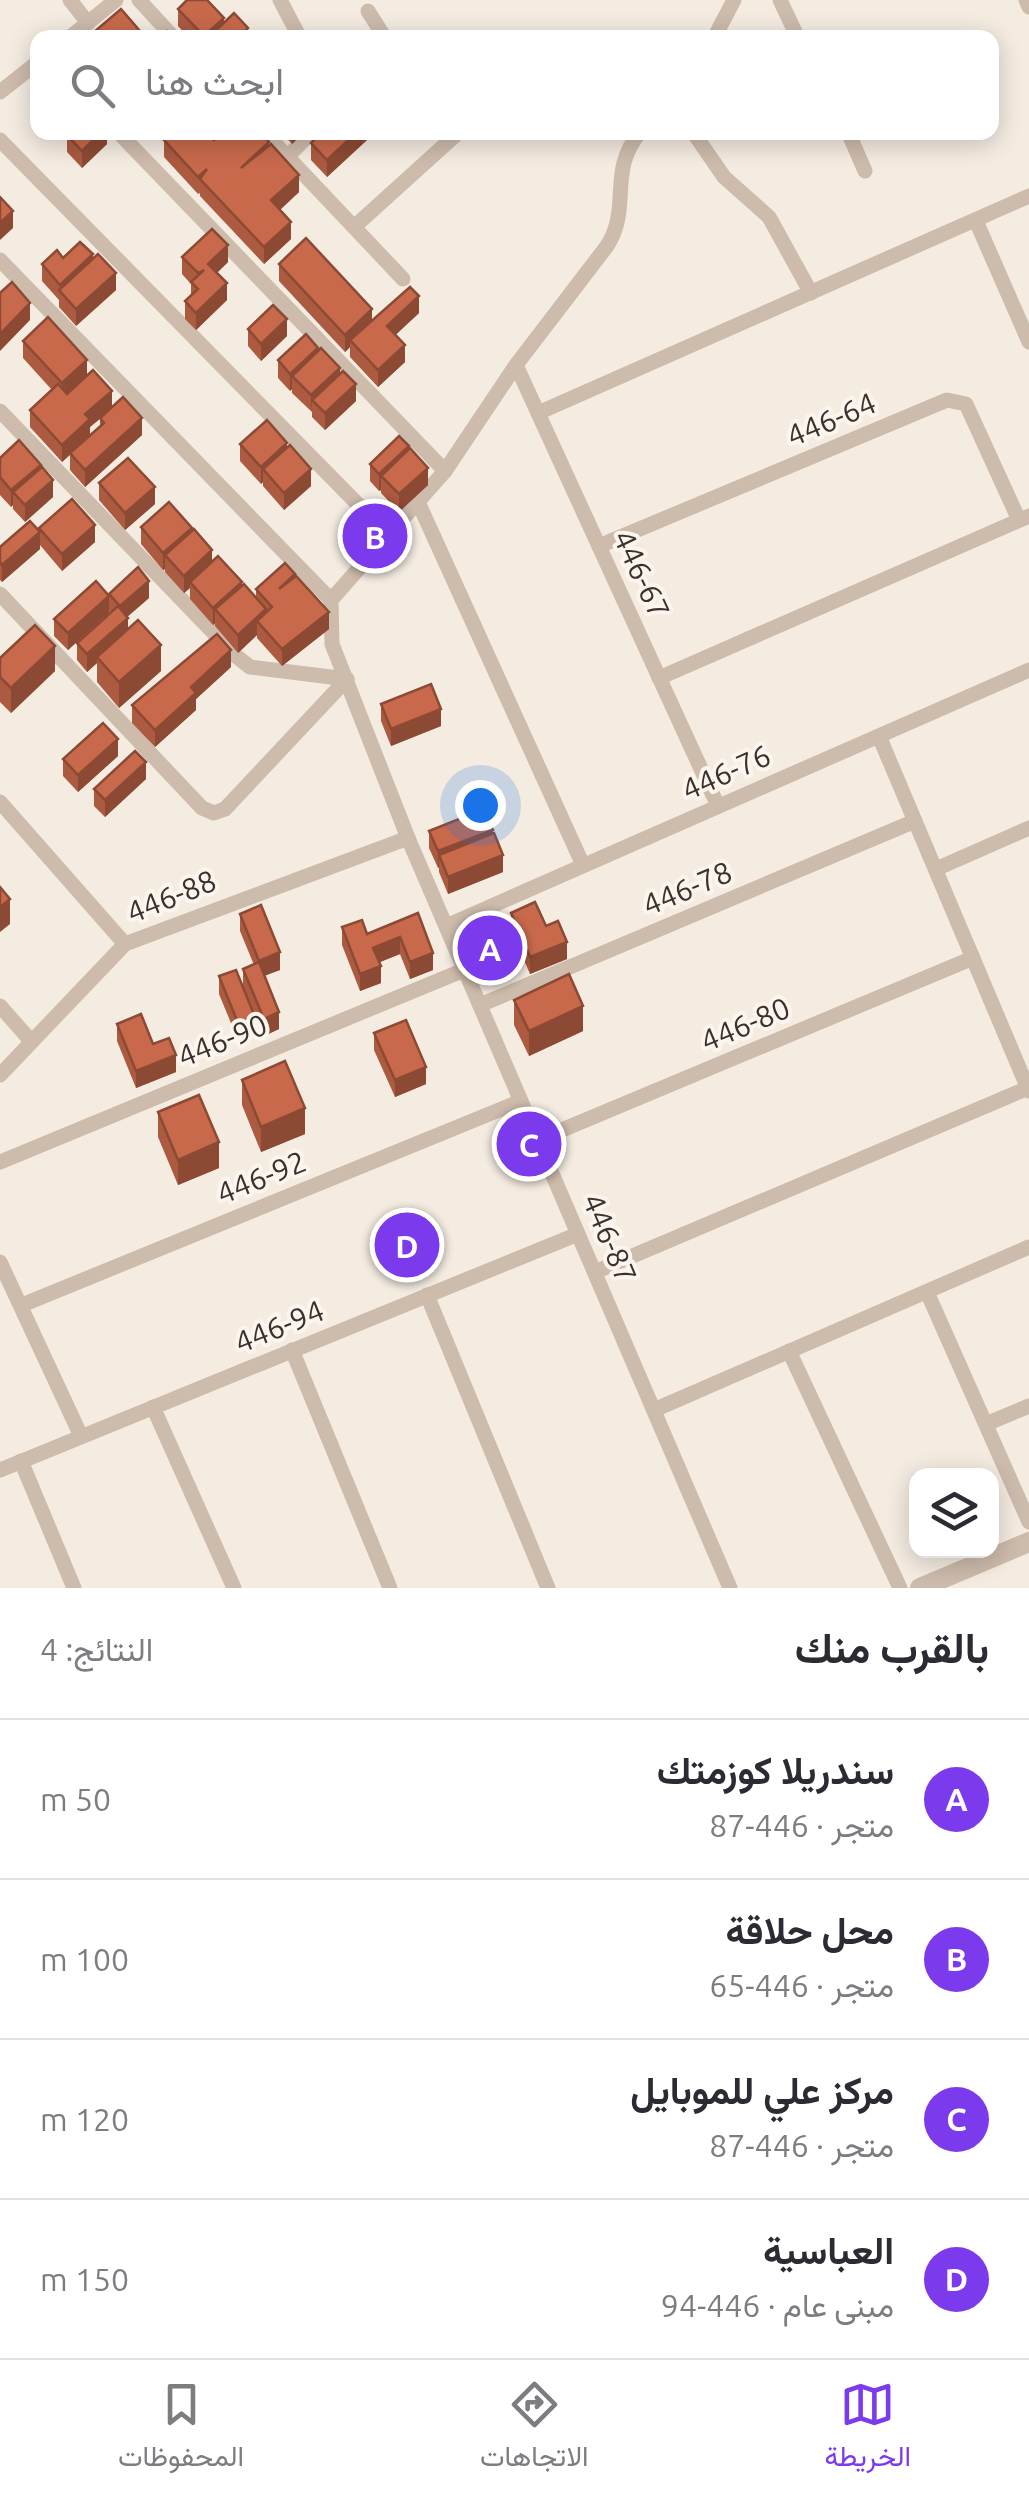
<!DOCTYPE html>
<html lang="ar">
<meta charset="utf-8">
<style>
:root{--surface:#fff;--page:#f7f7f7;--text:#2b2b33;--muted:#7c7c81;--line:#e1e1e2;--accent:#7c3aed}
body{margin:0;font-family:Ubuntu,Vazirmatn,sans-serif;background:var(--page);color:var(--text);direction:rtl}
.controls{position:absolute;right:30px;bottom:30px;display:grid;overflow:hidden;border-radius:20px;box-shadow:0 5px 25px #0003}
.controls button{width:90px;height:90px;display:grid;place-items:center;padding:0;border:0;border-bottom:2px solid var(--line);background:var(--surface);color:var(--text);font:50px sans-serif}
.you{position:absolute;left:480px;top:805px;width:35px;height:35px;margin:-25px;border:8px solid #fff;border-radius:50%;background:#1a73e8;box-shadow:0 0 0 15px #1a73e833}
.badge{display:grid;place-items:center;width:65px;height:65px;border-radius:50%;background:var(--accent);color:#fff;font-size:32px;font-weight:700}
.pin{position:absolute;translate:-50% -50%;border:5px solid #fff;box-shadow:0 2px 10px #0006}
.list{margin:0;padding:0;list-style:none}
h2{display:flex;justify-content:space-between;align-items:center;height:130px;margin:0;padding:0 40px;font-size:42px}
h2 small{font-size:32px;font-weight:400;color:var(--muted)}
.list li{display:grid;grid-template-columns:65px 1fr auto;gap:30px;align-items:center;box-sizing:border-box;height:160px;padding:0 40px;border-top:2px solid var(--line)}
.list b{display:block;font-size:38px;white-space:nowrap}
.list p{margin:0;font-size:32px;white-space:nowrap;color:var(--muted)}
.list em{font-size:32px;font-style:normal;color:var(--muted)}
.icon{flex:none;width:55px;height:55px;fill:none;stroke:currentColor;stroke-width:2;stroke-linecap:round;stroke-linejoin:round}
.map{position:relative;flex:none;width:1029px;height:1588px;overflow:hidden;direction:ltr}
.search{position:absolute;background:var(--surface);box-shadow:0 5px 25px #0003;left:30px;right:30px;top:30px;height:110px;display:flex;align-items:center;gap:25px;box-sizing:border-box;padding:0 35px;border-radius:20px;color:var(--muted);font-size:38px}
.sheet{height:770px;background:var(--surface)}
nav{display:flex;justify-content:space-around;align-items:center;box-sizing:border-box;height:140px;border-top:2px solid var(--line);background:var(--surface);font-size:28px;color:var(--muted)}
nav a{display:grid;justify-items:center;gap:5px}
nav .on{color:var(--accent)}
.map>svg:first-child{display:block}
</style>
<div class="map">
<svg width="1029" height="1588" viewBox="0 0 1029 1588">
<rect width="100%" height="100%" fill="#f4ebe1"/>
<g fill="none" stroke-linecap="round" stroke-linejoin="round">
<!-- minor -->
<g stroke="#cdbbac" stroke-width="15">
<polyline points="70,0 88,23"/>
<polyline points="139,0 174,38"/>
<polyline points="280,0 300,38"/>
<polyline points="780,0 798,38"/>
<polyline points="1026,0 1029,7"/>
<polyline points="368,11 385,38"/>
<polyline points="69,38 116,0"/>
<polyline points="714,38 734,0"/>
<polyline points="0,92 38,62"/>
<polyline points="118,132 445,471"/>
<polyline points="264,132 403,279"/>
<path d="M640,132C607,172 632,207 607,246L516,365L445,471L331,600L332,644L408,838L730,1588"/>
<polyline points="693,132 724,177 769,217 811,293"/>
<polyline points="848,132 865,171"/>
<polyline points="0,140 388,535"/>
<polyline points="287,157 312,132"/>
<polyline points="976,221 1029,342"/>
<polyline points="354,227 459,132"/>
<polyline points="0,260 331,600"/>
<polyline points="516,365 718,806"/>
<polyline points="0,411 236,656 250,667 347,679"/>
<polyline points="538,413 1029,196"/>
<polyline points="418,502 583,865"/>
<polyline points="599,546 947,400 966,404 1019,520"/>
<polyline points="0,594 202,808 214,813 225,809 347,679"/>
<polyline points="659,678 1029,516"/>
<polyline points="879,736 1029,1091"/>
<polyline points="0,802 125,944"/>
<polyline points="936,869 1029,828"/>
<polyline points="446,926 1029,670"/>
<polyline points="480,1005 915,821"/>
<polyline points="0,1006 31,1041"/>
<polyline points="0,1075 125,944 408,838"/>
<polyline points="538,1140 973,958"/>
<polyline points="0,1162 464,970"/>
<polyline points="0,1262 81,1436"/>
<polyline points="595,1272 1028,1088"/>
<polyline points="927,1292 1029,1522"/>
<polyline points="427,1295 548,1588"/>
<polyline points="22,1305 521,1101"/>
<polyline points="292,1350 390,1588"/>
<polyline points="789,1351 900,1588"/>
<polyline points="153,1407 234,1588"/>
<polyline points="654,1410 1029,1247"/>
<polyline points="986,1424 1029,1406"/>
<polyline points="21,1461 74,1588"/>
<polyline points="0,1470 578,1234"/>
</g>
<!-- tertiary -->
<polyline stroke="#cdbbac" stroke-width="20" points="920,1588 1029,1542"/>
</g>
<!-- wall -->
<g fill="#ac5a40" fill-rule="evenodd">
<polygon points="178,9 224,23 248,38 189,38 178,26"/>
<polygon points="107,132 107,144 82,168 67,152 67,135"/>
<polygon points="281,132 304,132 292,144"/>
<polygon points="367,132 367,140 327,177 311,160 311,143"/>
<polygon points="164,140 214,140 269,146 299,192 280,210 291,239 264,264 200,196 200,193 198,194 164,157"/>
<polygon points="182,257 228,262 217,273 227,300 196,330 185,319 185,301 191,296 191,284 182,274"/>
<polygon points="63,258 93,258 116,290 76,326 59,307 59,300 42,281 42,264"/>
<polygon points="279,264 372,321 419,313 395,335 405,362 378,387 350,357 350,347 345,352 279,281"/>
<polygon points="248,329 287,336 261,361 248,346"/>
<path d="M23,341L87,376L112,407L142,435L85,487L70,470V455L62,462L30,427V410L52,390L23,358ZM100,419V427L90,435V427Z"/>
<polygon points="318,351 340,373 356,401 325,430 312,417 312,412 292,393 292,389 290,391 278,378 278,360"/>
<polygon points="240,444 287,447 311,486 284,510 263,486 263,482 261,484 240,461"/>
<polygon points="409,449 428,485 399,512 381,493 381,490 379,491 370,481 370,464"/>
<polygon points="0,458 41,468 53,497 25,522 13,509 13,505 11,507 0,495"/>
<polygon points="99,483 155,504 125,530 99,500"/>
<polygon points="141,527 192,530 212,561 256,598 256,589 295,577 329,629 282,666 257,638 257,635 238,653 215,626 215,623 213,625 190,599 190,588 184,593 165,572 165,569 163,570 141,544"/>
<polygon points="39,528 95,542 62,571 40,545 40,549 2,582 0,580 0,547 39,532"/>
<polygon points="109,595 149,598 127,617 128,629 161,671 119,708 97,682 97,663 87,672 77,660 77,643 110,613 109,611 68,650 54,636 54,619"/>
<polygon points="0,658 55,671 11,713 0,702"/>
<polygon points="231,667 196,699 196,710 155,747 132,723 132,705"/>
<polygon points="381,704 441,726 391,746 381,721"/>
<polygon points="118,756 78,792 63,776 63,759"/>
<polygon points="146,779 105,817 94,806 94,789"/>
<polygon points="429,831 493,833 503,872 448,894 439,872 439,867 438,868 429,848"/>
<polygon points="418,913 433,970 410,979 400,954 379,962 381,983 360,991 342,945 342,927 367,934"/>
<polygon points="511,913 546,926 567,959 530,974 511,930"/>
<polygon points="240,914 280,970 264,975 279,1029 264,1036 243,986 243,969 254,965 240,931"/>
<polygon points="219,976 255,1034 238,1040 219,994"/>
<polygon points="514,1000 583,1031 529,1056 514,1025"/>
<polygon points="117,1024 153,1044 176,1072 136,1088 117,1041"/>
<polygon points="374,1033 426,1084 395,1097 374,1050"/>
<polygon points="242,1080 305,1134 261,1152 242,1105"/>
<polygon points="158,1112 219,1168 178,1185 158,1137"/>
</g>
<!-- shaded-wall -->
<g fill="#8c4a34">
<polygon points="224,18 224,35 221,38 204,38"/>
<polygon points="248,28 248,38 239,38"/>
<polygon points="101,132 107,132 107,144 82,168 82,151"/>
<polygon points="292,132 304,132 292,144"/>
<polygon points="357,132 367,132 367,140 327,177 327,160"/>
<polygon points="299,175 299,192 271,218 271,200"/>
<polygon points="13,211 13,228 0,240 0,223"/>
<polygon points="291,222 291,239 264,264 264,247"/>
<polygon points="228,245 228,262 208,281 208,264"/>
<polygon points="93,254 93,271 60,291 60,285"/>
<polygon points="116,273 116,290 76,326 76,309"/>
<polygon points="227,283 227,300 196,330 196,313"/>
<polygon points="419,296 419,313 387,343 387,326"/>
<polygon points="30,303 30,320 0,351 0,334"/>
<polygon points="372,309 372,326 350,340 350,347 345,352 345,335"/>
<polygon points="287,319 287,336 261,361 261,344"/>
<polygon points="405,345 405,362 378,387 378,370"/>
<polygon points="318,348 318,365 292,376 292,389 290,391 290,374"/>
<polygon points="87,360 87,377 62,400 62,383"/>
<polygon points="340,368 340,385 312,400 311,412 311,395"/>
<polygon points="356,384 356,401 325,430 325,413"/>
<polygon points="112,391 112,408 90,427 90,436 62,462 62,445 85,414"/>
<polygon points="142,418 142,435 85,487 85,470"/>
<polygon points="287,443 287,460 263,469 263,482 261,484 261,467"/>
<polygon points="409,446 409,463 381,476 381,490 379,491 379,474"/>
<polygon points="41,465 41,482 13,492 13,505 11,507 11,490"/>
<polygon points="428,468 428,485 399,512 399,494"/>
<polygon points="311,469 311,486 284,510 284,493"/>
<polygon points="53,480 53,497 25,522 25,505"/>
<polygon points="155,487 155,504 125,530 125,513"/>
<polygon points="95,525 95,542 62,571 62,554"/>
<polygon points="192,528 192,545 165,555 165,569 163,570 163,553"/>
<polygon points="40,532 40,549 2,582 2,565"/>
<polygon points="212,550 212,567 190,582 190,588 184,593 184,576"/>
<polygon points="149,581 149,598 120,623 120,606"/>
<polygon points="242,582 242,599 215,609 215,623 213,625 213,608"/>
<polygon points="109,596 109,613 68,650 68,633"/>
<polygon points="266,609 266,626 257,621 257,635 238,653 238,635"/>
<polygon points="329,612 329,629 282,666 282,649"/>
<polygon points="128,618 128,635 97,657 97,663 87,672 87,654"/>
<polygon points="161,645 161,671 119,708 119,682"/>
<polygon points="55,646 55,671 11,713 11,688"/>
<polygon points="231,650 231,667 196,699 196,710 155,747 155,730 191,687"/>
<polygon points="441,709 441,726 391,746 391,729"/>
<polygon points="118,739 118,756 78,792 78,775"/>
<polygon points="146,762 146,779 105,817 105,800"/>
<polygon points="493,830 493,847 439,855 439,867 438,868 438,851"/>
<polygon points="503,855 503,872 448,894 448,877"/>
<polygon points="10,899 10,924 0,932 0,907"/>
<polygon points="400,937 400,954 373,965 373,948"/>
<polygon points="567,942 567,959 530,974 530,957"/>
<polygon points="280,952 280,970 259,978 259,961"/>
<polygon points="433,953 433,970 410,979 410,962"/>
<polygon points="381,966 381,983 360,991 360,974"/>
<polygon points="583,1006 583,1031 529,1056 529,1031"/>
<polygon points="279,1012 279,1029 264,1036 264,1019"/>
<polygon points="255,1017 255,1034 238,1040 238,1023"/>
<polygon points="176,1055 176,1072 136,1088 136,1071"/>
<polygon points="426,1067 426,1084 395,1097 395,1080"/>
<polygon points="305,1108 305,1134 261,1152 261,1127"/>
<polygon points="219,1142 219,1168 178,1185 178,1160"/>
</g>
<!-- building -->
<g fill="#c8694b" stroke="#8c4a34" stroke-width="2.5">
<polygon points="187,0 207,0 224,18 204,36 178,9"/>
<polygon points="121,9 146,38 87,38"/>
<polygon points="234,13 248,28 239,38 208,38"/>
<polygon points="167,31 173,38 159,38"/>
<polygon points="70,132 101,132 82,151 67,135"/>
<polygon points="172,132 208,132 214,140 222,132 260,132 269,142 241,168 271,144 299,175 271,200 291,222 264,247 200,179 207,169 198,177 164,140"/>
<polygon points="322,132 357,132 327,160 311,143"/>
<polygon points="0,197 13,211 0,223"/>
<polygon points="212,229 228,245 208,264 227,283 196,313 185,301 198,289 191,282 204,270 198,273 182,257"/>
<polygon points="306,238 372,309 345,335 279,264"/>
<polygon points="80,242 93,254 60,285 42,264 57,250 63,258"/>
<polygon points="98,254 116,273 76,309 59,290"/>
<polygon points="12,282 30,303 0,334 0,293"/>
<polygon points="410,287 419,296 387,326 405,345 378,370 350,340"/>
<polygon points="273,305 287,319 261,344 248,329"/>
<polygon points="48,317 87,360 62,383 23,341"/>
<polygon points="306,334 318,348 290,374 278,360"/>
<polygon points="321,348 340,368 311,395 292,376"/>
<polygon points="93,370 112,391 85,414 90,419 62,445 30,410 58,384 67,394"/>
<polygon points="343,371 356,384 325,413 312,400"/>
<polygon points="123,397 142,418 85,470 70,453 104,423 100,418"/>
<polygon points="267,420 287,443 261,467 240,444"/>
<polygon points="399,436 409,446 379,474 370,464"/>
<polygon points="19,440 41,465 11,490 0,477 0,458"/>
<polygon points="290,445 311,469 284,493 263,469"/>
<polygon points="410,448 428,468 399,494 381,476"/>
<polygon points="128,458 155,487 125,513 99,483"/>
<polygon points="42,467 53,480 25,505 13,492"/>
<polygon points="72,499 95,525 62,554 39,528"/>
<polygon points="169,502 192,528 163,553 141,527"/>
<polygon points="30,521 40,532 2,565 0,562 0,547"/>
<polygon points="194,529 212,550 184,576 165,555"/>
<polygon points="218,556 242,582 213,608 190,582"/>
<polygon points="285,563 295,574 279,589 296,576 329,612 282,649 257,621 272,607 256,589"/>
<polygon points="138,567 149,581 120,606 109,594"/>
<polygon points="96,581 109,596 68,633 54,619"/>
<polygon points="244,584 266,609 238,635 215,609"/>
<polygon points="118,606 128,618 87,654 77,643"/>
<polygon points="138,620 161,645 119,682 97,657"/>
<polygon points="35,625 55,646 11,688 0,677 0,658"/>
<polygon points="217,634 231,650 191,687 196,693 155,730 132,705"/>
<polygon points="431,684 441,709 391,729 381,704"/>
<polygon points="103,723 118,739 78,775 63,759"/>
<polygon points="135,751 146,762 105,800 94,789"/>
<polygon points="484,809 493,830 438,851 429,831"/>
<polygon points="494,833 503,855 448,877 439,855"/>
<polygon points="0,887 10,899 0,907"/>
<polygon points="535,902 546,926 558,921 567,942 530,957 511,913"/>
<polygon points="261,905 280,952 259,961 240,914"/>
<polygon points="418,913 433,953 410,962 400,937 373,948 381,966 360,974 342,927 362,920 367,934"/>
<polygon points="259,962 279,1012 264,1019 243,969"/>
<polygon points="236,970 255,1017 238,1023 219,976"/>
<polygon points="569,974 583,1006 529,1031 514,1000"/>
<polygon points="141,1014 153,1044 169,1038 176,1055 136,1071 117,1024"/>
<polygon points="406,1020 426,1067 395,1080 374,1033"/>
<polygon points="285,1061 305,1108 261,1127 242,1080"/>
<polygon points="199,1095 219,1142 178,1160 158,1112"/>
</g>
<g text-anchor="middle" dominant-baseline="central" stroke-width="8" stroke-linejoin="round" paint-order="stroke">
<!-- street labels -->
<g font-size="30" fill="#3b302b" stroke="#fbf5ee">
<text transform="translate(831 419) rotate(-23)">446-64</text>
<text transform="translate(642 574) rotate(65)">446-67</text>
<text transform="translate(726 772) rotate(-24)">446-76</text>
<text transform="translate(687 888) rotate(-23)">446-78</text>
<text transform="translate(171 896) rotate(-22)">446-88</text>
<text transform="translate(745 1024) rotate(-23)">446-80</text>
<text transform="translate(222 1040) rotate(-22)">446-90</text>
<text transform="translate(261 1177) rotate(-22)">446-92</text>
<text transform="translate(610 1238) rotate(67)">446-87</text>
<text transform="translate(279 1326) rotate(-22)">446-94</text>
</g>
</g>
</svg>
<div class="controls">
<button><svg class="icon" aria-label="layers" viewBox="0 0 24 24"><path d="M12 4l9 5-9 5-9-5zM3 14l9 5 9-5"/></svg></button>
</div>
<div class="you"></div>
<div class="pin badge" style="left:490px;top:948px">A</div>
<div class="pin badge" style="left:375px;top:536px">B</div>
<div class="pin badge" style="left:529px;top:1144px">C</div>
<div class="pin badge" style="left:407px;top:1245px">D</div>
<div class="search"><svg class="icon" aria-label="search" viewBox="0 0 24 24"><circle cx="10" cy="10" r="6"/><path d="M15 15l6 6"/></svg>ابحث هنا</div>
</div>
<section class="sheet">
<h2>بالقرب منك<small>النتائج: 4</small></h2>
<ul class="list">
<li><span class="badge">A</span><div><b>سندريلا كوزمتك</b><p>متجر · 446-87</p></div><em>50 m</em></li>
<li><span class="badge">B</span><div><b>محل حلاقة</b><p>متجر · 446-65</p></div><em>100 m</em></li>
<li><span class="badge">C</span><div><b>مركز علي للموبايل</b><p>متجر · 446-87</p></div><em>120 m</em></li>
<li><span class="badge">D</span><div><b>العباسية</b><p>مبنى عام · 446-94</p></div><em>150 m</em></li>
</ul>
</section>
<nav>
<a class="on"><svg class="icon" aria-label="map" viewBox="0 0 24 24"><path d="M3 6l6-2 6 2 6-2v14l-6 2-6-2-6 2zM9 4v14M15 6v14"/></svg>الخريطة</a>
<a><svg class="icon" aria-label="directions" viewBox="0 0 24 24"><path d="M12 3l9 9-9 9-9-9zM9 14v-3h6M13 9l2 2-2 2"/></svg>الاتجاهات</a>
<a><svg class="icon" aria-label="saved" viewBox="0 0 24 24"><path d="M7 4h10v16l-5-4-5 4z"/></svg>المحفوظات</a>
</nav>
